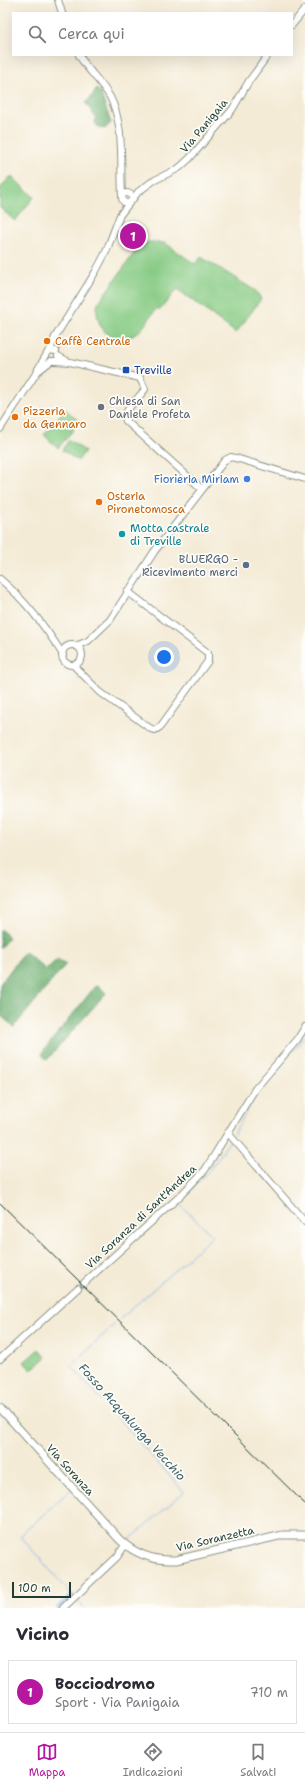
<!DOCTYPE html>
<html lang="it">
<meta charset="utf-8">
<style>
:root{--surface:#fff;--page:#f7f7f7;--text:#2b2b33;--muted:#7c7c81;--line:#e1e1e2;--accent:#b5179e}
body{margin:0;font-family:"Shantell Sans",sans-serif;background:var(--page);color:var(--text)}
.scale{position:absolute;left:12px;bottom:10px;width:59px;box-sizing:border-box;padding-left:4px;border:2px solid #1f3d34;border-top:0;font-size:11px;line-height:14px;white-space:nowrap;color:#1f3d34;-webkit-text-stroke:3px #fdfcf7;paint-order:stroke}
.you{position:absolute;left:164px;top:657px;width:14px;height:14px;margin:-10px;border:3px solid #fff;border-radius:50%;background:#1a73e8;box-shadow:0 0 0 6px #1a73e833}
.badge{display:grid;place-items:center;width:26px;height:26px;border-radius:50%;background:var(--accent);color:#fff;font-size:13px;font-weight:700}
.pin{position:absolute;translate:-50% -50%;border:2px solid #fff;box-shadow:0 1px 4px #0006}
.list{margin:0;padding:0;list-style:none}
h2{display:flex;justify-content:space-between;align-items:center;height:52px;margin:0;padding:0 16px;font-size:17px}
h2 small{font-size:13px;font-weight:400;color:var(--muted)}
.list li{display:grid;grid-template-columns:26px 1fr auto;gap:12px;align-items:center;box-sizing:border-box;height:64px;margin:0 8px 8px;padding:0 8px;border:1px solid var(--line);border-radius:0px}
.list b{display:block;font-size:15px;white-space:nowrap}
.list p{margin:0;font-size:13px;white-space:nowrap;color:var(--muted)}
.list em{font-size:13px;font-style:normal;color:var(--muted)}
.icon{flex:none;width:22px;height:22px;fill:none;stroke:currentColor;stroke-width:2;stroke-linecap:round;stroke-linejoin:round}
.map{position:relative;flex:none;width:305px;height:1608px;overflow:hidden}
.search{position:absolute;background:var(--surface);box-shadow:0 4px 16px #0002;left:12px;right:12px;top:12px;height:44px;display:flex;align-items:center;gap:10px;box-sizing:border-box;padding:0 14px;border-radius:0px;color:var(--muted);font-size:15px}
.sheet{height:124px;background:var(--surface)}
nav{display:flex;justify-content:space-around;align-items:center;box-sizing:border-box;height:56px;border-top:1px solid var(--line);background:var(--surface);font-size:11px;color:var(--muted)}
nav a{display:grid;justify-items:center;gap:2px}
nav .on{color:var(--accent)}
.map>svg:first-child{display:block}
</style>
<div class="map">
<svg width="305" height="1608" viewBox="0 0 305 1608">
<rect width="100%" height="100%" fill="#fdfcf7"/>
<filter id="ink" filterUnits="userSpaceOnUse"><feTurbulence type="fractalNoise" baseFrequency=".025" numOctaves="2"/><feDisplacementMap in="SourceGraphic" scale="8" xChannelSelector="R" yChannelSelector="G"/><feConvolveMatrix kernelMatrix="1 2 1 2 8 2 1 2 1" color-interpolation-filters="sRGB"/></filter>
<filter id="wash" filterUnits="userSpaceOnUse"><feTurbulence type="fractalNoise" baseFrequency=".012" numOctaves="4" result="noise"/><feDisplacementMap in="SourceGraphic" scale="16" xChannelSelector="R" yChannelSelector="G"/><feGaussianBlur stdDeviation="0.9" result="paint"/><feColorMatrix in="noise" values="0 0 0 0 0 0 0 0 0 0 0 0 0 0 0 0 0 1.4 0 .05"/><feComposite in="paint" operator="in"/></filter>
<g filter="url(#wash)">
<rect width="100%" height="100%" fill="#f4ebd6"/>
<!-- green -->
<g fill="#87cb84" stroke="#53845c">
<polygon points="10,177 13,178 34,197 15,221 0,208 0,189"/>
<polygon points="134,224 145,232 132,248 122,240"/>
<path d="M148,242L165,243L195,264L201,257L256,291L261,299L236,333L177,289L160,310L157,308C150,317 144,329 134,335C112,348 92,325 98,303L138,248Z"/>
<polygon points="65,409 80,422 58,448 44,435"/>
<polygon points="69,440 85,451 78,461 62,450"/>
<polygon points="39,1349 46,1357 31,1370 24,1362"/>
</g>
<!-- forest -->
<g fill="#6daf72" stroke="#467653">
<polygon points="97,89 101,94 111,123 105,129 97,126 95,122 96,118 86,103"/>
<polygon points="0,929 9,937 0,948"/>
<polygon points="25,951 46,970 57,959 66,964 14,1027 0,1015 0,984"/>
<polygon points="97,984 106,993 47,1060 42,1055 44,1050"/>
</g>
<g fill="none" stroke-linecap="round" stroke-linejoin="round">
<!-- stream -->
<g stroke="#7cb0e9" stroke-width="1">
<polyline points="234,1134 257,1093 297,1046 303,1037"/>
<path d="M140,1237C174,1207 208,1179 230,1140"/>
<polyline points="120,1319 213,1236 178,1203"/>
<polyline points="115,1324 71,1366 184,1492 127,1542"/>
<polyline points="70,1490 20,1536 72,1595"/>
<polyline points="98,1511 125,1540"/>
<polyline points="77,1600 84,1608"/>
</g>
<!-- canal -->
<polyline stroke="#7cb0e9" stroke-width="4" points="58,1608 72,1595"/>
</g>
</g>
<g filter="url(#ink)">
<g fill="none" stroke-linecap="round" stroke-linejoin="round">
<defs>
<g id="minor">
<polyline points="58,0 62,13"/>
<polyline points="292,25 305,9"/>
<path d="M79,55C87,70 101,81 110,97C125,126 120,164 122,196"/>
<circle cx="127" cy="198" r="5"/>
<polyline points="132,200 138,192 153,181 179,168 189,159 232,110 249,81 268,55"/>
<polyline points="50,350 55,337 96,271 106,252 120,215 130,202"/>
<polyline points="58,356 69,362"/>
<path d="M54,361L70,362L140,378L145,389C140,398 122,409 126,421L202,489"/>
<polyline points="38,369 48,352 51,350 56,351"/>
<polyline points="0,429 37,372 51,361"/>
<path d="M0,579C25,600 45,626 63,655"/>
<circle cx="72" cy="655" r="10"/>
<polyline points="76,646 88,641 110,620 154,552 225,460 231,457 239,459 305,479"/>
<polyline points="73,665 100,692 151,729 155,730 160,727 208,661 208,653 127,591"/>
<polyline points="228,1133 305,1222"/>
<polyline points="84,1283 180,1196 205,1170 255,1089 297,1040 305,1027"/>
<polyline points="0,1359 78,1288"/>
<polyline points="63,1608 117,1557 125,1545"/>
</g>
<path id="major" d="M0,1408L120,1540C136,1555 154,1561 176,1560L283,1535H305"/>
</defs>
<!-- minor casing -->
<use href="#minor" stroke="#8a9485" stroke-width="8"/>
<!-- major casing -->
<use href="#major" stroke="#8a9485" stroke-width="9"/>
<!-- minor -->
<use href="#minor" stroke="#fff" stroke-width="6"/>
<!-- major -->
<use href="#major" stroke="#fff" stroke-width="7"/>
<!-- rail -->
<polyline stroke="#1f3d34" stroke-width="1" points="0,1203 305,1504"/>
</g>
</g>
<!-- markers -->
<g fill="#e8710a" stroke="#fdfcf7" stroke-width="1.5">
<circle cx="47" cy="341" r="4"/>
<circle cx="15" cy="417" r="4"/>
<circle cx="99" cy="502" r="4"/>
</g>
<rect fill="#1a4fb4" stroke="#fdfcf7" stroke-width="1.5" x="122" y="366" width="8" height="8" rx="2"/>
<circle fill="#6b7280" stroke="#fdfcf7" stroke-width="1.5" cx="101" cy="407" r="4"/>
<circle fill="#3f7fe0" stroke="#fdfcf7" stroke-width="1.5" cx="247" cy="479" r="4"/>
<circle fill="#0f9aa8" stroke="#fdfcf7" stroke-width="1.5" cx="122" cy="534" r="4"/>
<circle fill="#5c6f8a" stroke="#fdfcf7" stroke-width="1.5" cx="246" cy="565" r="4"/>
<g text-anchor="middle" dominant-baseline="central" stroke-width="3.5" stroke-linejoin="round" paint-order="stroke">
<!-- street labels -->
<g font-size="11" fill="#1f3d34" stroke="#fdfcf7">
<text transform="translate(204 126) rotate(-50)">Via Panigaia</text>
<text transform="translate(141 1217) rotate(-43)">Via Soranza di Sant'Andrea</text>
<text transform="translate(70 1470) rotate(48)">Via Soranza</text>
<text transform="translate(215 1539) rotate(-13)">Via Soranzetta</text>
</g>
<!-- food labels -->
<g font-size="11" fill="#c56008" stroke="#fdfcf7" text-anchor="start">
<text x="55" y="341">Caffè Centrale</text>
<text x="23" y="411">Pizzeria<tspan x="23" dy="13">da Gennaro</tspan></text>
<text x="107" y="496">Osteria<tspan x="107" dy="13">Pironetomosca</tspan></text>
</g>
<!-- transit labels -->
<g font-size="11" fill="#164399" stroke="#fdfcf7" text-anchor="start">
<text x="134" y="370">Treville</text>
</g>
<!-- worship labels -->
<g font-size="11" fill="#5b616d" stroke="#fdfcf7" text-anchor="start">
<text x="109" y="401">Chiesa di San<tspan x="109" dy="13">Daniele Profeta</tspan></text>
</g>
<!-- shop labels -->
<g font-size="11" fill="#366cbe" stroke="#fdfcf7" text-anchor="end">
<text x="239" y="479">Fiorieria Miriam</text>
</g>
<!-- culture labels -->
<g font-size="11" fill="#0d838f" stroke="#fdfcf7" text-anchor="start">
<text x="130" y="528">Motta castrale<tspan x="130" dy="13">di Treville</tspan></text>
</g>
<!-- service labels -->
<g font-size="11" fill="#4e5e75" stroke="#fdfcf7" text-anchor="end">
<text x="238" y="559">BLUERGO -<tspan x="238" dy="13">Ricevimento merci</tspan></text>
</g>
<!-- water labels -->
<g font-size="12" font-style="italic" fill="#3b606a" stroke="#fdfcf7">
<text transform="translate(132 1422) rotate(48)">Fosso Acqualunga Vecchio</text>
</g>
</g>
</svg>
<div class="scale">100 m</div>
<div class="you"></div>
<div class="pin badge" style="left:133px;top:236px">1</div>
<div class="search"><svg class="icon" aria-label="search" viewBox="0 0 24 24"><circle cx="10" cy="10" r="6"/><path d="M15 15l6 6"/></svg>Cerca qui</div>
</div>
<section class="sheet">
<h2>Vicino<small></small></h2>
<ul class="list">
<li><span class="badge">1</span><div><b>Bocciodromo</b><p>Sport · Via Panigaia</p></div><em>710 m</em></li>
</ul>
</section>
<nav>
<a class="on"><svg class="icon" aria-label="map" viewBox="0 0 24 24"><path d="M3 6l6-2 6 2 6-2v14l-6 2-6-2-6 2zM9 4v14M15 6v14"/></svg>Mappa</a>
<a><svg class="icon" aria-label="directions" viewBox="0 0 24 24"><path d="M12 3l9 9-9 9-9-9zM9 14v-3h6M13 9l2 2-2 2"/></svg>Indicazioni</a>
<a><svg class="icon" aria-label="saved" viewBox="0 0 24 24"><path d="M7 4h10v16l-5-4-5 4z"/></svg>Salvati</a>
</nav>
